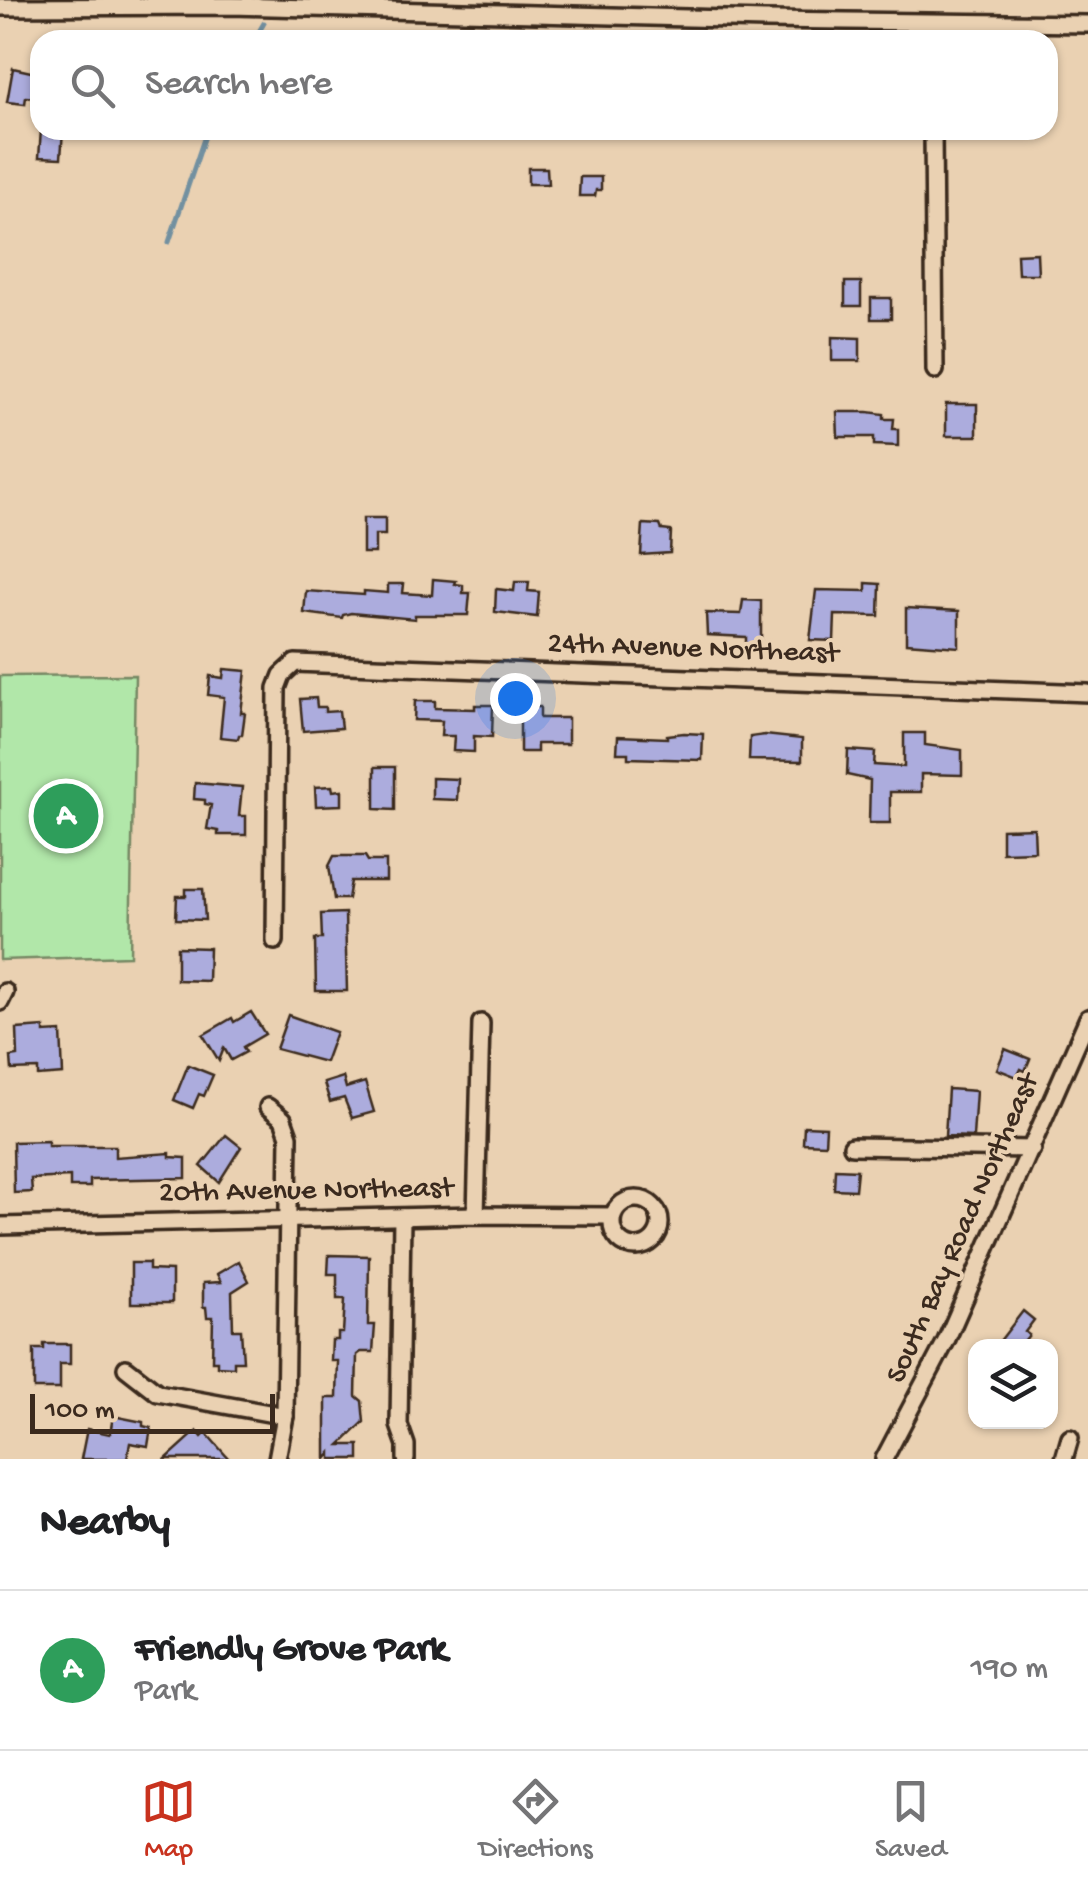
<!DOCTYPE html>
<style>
:root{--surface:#fff;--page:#f2f2f2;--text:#202124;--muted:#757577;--line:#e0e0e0;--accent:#c8321e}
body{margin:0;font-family:"Gochi Hand",sans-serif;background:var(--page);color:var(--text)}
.controls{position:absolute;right:30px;bottom:30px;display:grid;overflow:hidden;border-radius:20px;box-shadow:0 2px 8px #0004}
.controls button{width:90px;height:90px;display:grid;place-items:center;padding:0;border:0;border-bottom:2px solid var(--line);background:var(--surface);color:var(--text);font:50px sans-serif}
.scale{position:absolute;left:30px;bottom:25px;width:245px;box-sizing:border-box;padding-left:10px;border:5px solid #3b2a1e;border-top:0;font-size:28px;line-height:35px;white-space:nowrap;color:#3b2a1e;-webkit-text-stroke:8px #ead1b2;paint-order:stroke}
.you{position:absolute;left:515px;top:698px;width:35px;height:35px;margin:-25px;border:8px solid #fff;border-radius:50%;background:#1a73e8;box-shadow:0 0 0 15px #1a73e833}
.badge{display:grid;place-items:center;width:65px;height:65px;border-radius:50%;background:var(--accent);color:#fff;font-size:32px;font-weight:700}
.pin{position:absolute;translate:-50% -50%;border:5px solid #fff;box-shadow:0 2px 10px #0006}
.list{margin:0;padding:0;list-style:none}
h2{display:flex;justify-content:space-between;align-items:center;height:130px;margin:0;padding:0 40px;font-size:42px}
h2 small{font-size:32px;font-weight:400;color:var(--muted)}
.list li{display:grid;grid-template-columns:65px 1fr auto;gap:30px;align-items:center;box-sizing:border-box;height:160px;padding:0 40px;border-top:2px solid var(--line)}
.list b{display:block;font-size:38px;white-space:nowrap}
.list p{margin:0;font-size:32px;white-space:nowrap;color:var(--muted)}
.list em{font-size:32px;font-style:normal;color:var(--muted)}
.icon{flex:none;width:55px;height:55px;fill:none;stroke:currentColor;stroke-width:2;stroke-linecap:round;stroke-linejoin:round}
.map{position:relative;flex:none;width:1088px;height:1459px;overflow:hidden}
.search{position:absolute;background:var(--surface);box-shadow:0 2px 8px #0004;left:30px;right:30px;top:30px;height:110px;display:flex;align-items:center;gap:25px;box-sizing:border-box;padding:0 35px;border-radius:30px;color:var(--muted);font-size:38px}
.sheet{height:290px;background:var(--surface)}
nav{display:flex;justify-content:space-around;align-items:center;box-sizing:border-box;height:140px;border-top:2px solid var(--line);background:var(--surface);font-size:28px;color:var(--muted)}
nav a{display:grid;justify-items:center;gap:5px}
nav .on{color:var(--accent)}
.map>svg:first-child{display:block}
</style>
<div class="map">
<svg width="1088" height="1459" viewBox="0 0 1088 1459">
<rect width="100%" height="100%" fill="#ead1b2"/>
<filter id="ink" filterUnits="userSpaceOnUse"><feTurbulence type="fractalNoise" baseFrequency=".01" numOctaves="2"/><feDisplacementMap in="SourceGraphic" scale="20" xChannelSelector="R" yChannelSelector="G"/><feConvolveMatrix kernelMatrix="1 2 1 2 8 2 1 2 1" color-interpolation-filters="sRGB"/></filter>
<g filter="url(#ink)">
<!-- green -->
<polygon fill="#b1e7a9" stroke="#768864" stroke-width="2.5" points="135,675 130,956 0,960 0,676"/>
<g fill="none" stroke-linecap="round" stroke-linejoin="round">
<!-- stream -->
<g stroke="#7290a0" stroke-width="5">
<polyline points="254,40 264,23"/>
<polyline points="169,242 207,130"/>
</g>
</g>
<!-- building -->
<g fill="#acacdd" stroke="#3b2a1e" stroke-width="2.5">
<polygon points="13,68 40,74 40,98 26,97 25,104 7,102"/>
<polygon points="41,130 63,130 61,158 39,157"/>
<polygon points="528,168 547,168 548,184 528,184"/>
<polygon points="580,177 601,177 601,190 596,190 595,196 579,196"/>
<polygon points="1037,253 1038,274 1018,274 1017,254"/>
<rect x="845" y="282" width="16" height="24"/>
<rect x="871" y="298" width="20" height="21"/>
<polygon points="832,337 860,338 860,361 832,361"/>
<rect x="946" y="404" width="31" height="32"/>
<polygon points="837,412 868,412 884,414 884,419 894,419 893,429 898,429 898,446 874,445 874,437 838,437"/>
<polygon points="363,518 385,518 385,535 375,535 375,553 363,553"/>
<polygon points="643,524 660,525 662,530 671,531 670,553 641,555"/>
<polygon points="433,579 456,581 455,584 463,585 463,593 470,593 468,615 415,615 415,619 351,613 343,615 342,618 304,613 306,591 364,595 364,591 388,593 388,584 404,584 403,593 432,595"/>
<polygon points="515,582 529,582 528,591 539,592 537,617 495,612 496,589 514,591"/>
<polygon points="866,583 880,584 879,616 835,615 834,641 810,640 816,590 866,591"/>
<polygon points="743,600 761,601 761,645 746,644 746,637 707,635 706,613 741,614"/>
<polygon points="906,608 959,611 959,647 906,643"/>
<polygon points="224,669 246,671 241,713 245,713 242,735 239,735 238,739 220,737 224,697 208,695 210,676 223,678"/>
<polygon points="316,698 317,707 325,707 325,712 339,711 341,728 303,731 300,699"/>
<polygon points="415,701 435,701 435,708 475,709 475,705 493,705 492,737 474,736 474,752 453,751 454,736 441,736 442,721 414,720"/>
<polygon points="520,707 540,707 540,718 568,718 568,744 537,744 537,752 520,752"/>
<polygon points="684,733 703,734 702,760 628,758 628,753 617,753 618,736 667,738 667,735"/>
<polygon points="904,733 925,733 925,745 962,750 962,775 921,774 921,792 890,792 890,823 869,823 870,780 847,775 848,750 875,752 874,765 904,767"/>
<polygon points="765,735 802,739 802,761 749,760 750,737"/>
<polygon points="375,767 395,767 395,810 375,809"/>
<polygon points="432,778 458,779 457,800 432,799"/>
<polygon points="195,783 242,787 239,816 246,816 246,835 218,835 218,831 207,829 211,805 205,804 205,800 194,799"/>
<polygon points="332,786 333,791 342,790 342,805 316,806 315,787"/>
<polygon points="1034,828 1035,851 1002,852 1002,829"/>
<polygon points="334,856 365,856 368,861 386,861 386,881 351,881 348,899 334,899 329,866"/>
<polygon points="186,889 203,889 205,920 176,919 177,896 186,896"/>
<polygon points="345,913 347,991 316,991 315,939 322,939 321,914"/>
<polygon points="177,947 209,948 208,981 177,980"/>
<polygon points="251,1012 265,1034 243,1047 246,1052 231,1060 224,1048 219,1061 203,1035 232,1018 234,1022"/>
<polygon points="288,1015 336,1032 325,1062 276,1049"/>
<polygon points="44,1027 44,1033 61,1032 63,1074 38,1076 38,1069 12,1070 11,1057 18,1056 17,1029"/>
<polygon points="1005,1049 1030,1059 1025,1071 1021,1069 1017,1077 997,1069"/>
<polygon points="188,1065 213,1075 204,1096 199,1094 193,1108 174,1100"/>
<polygon points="343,1077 346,1088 365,1082 374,1112 352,1118 344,1098 330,1102 324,1083"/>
<polygon points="948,1089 976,1091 973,1137 945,1136"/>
<polygon points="804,1126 826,1127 825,1144 803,1143"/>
<polygon points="226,1135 241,1147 219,1182 201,1166"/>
<polygon points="48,1141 48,1146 115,1146 115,1157 170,1153 170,1157 186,1158 186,1178 90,1180 90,1187 70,1187 70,1177 31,1179 32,1192 14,1193 13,1142"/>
<polygon points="835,1169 857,1170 855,1190 834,1189"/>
<polygon points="329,1255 369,1256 368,1325 375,1325 373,1352 361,1352 357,1355 356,1396 362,1401 364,1422 340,1445 359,1445 359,1459 331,1459 331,1453 326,1459 326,1398 337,1398 338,1361 331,1361 332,1340 338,1340 338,1333 343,1333 345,1299 337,1299 337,1274 328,1274"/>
<polygon points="239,1261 249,1281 232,1292 233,1330 241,1330 243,1361 234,1361 234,1367 217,1366 217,1361 212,1361 213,1317 207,1317 206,1307 203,1307 203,1283 221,1282 217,1274"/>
<polygon points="131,1263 149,1263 149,1270 172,1271 172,1303 131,1303"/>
<polygon points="1023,1311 1034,1320 1025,1332 1029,1335 1020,1346 996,1346"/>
<polygon points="44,1344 70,1344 70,1364 60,1364 60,1389 34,1389 34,1349 44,1349"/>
<polygon points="113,1416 143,1422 143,1426 151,1428 148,1446 130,1443 127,1459 81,1459 87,1429 110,1434"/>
<polygon points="197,1431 202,1437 206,1433 229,1459 166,1459"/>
</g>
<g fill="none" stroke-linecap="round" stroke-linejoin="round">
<defs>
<g id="minor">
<polyline points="0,7 232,6 765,20 1088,24"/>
<polyline points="933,130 935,370"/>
<polyline points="275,941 277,688 282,675 295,663 1088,693"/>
<polyline points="0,1002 5,992"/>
<polyline points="268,1107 283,1119 289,1136 285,1416 277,1459"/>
<polyline points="852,1146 1032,1149"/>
<circle cx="636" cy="1223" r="24"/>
<polyline points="476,1215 481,1023"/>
<polyline points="402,1217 399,1425 406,1445 406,1459"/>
<polyline points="0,1226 476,1215 612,1216"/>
<polyline points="126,1368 158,1393 285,1416"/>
<polyline points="884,1459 946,1341 1088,1018"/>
<polyline points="1064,1459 1070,1438"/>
</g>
</defs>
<!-- minor casing -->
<use href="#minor" stroke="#3b2a1e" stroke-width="22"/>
<!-- minor -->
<use href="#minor" stroke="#ead1b2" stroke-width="15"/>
</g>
</g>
<g text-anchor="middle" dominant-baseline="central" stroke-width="8" stroke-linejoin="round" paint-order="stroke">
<!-- street labels -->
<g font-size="30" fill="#3b2a1e" stroke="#ead1b2">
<text transform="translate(693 650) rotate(2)">24th Avenue Northeast</text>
<text transform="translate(306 1192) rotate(-1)">20th Avenue Northeast</text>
<text transform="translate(964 1229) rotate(-66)">South Bay Road Northeast</text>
</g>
</g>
</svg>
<div class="controls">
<button><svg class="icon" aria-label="layers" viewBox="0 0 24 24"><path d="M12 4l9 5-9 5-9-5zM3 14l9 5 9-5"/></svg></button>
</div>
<div class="scale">100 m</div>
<div class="you"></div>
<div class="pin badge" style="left:66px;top:816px;background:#2e9e5b">A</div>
<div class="search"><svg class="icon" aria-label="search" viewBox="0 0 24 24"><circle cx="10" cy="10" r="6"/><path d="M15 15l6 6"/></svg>Search here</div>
</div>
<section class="sheet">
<h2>Nearby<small></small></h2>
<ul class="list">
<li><span class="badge" style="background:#2e9e5b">A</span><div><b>Friendly Grove Park</b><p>Park</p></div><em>190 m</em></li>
</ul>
</section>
<nav>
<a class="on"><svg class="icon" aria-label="map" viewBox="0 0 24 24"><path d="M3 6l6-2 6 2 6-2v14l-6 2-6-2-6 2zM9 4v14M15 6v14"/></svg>Map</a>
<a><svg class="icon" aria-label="directions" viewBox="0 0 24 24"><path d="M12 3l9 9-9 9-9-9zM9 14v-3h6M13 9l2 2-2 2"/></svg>Directions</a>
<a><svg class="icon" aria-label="saved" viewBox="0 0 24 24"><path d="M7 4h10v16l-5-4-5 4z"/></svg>Saved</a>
</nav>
